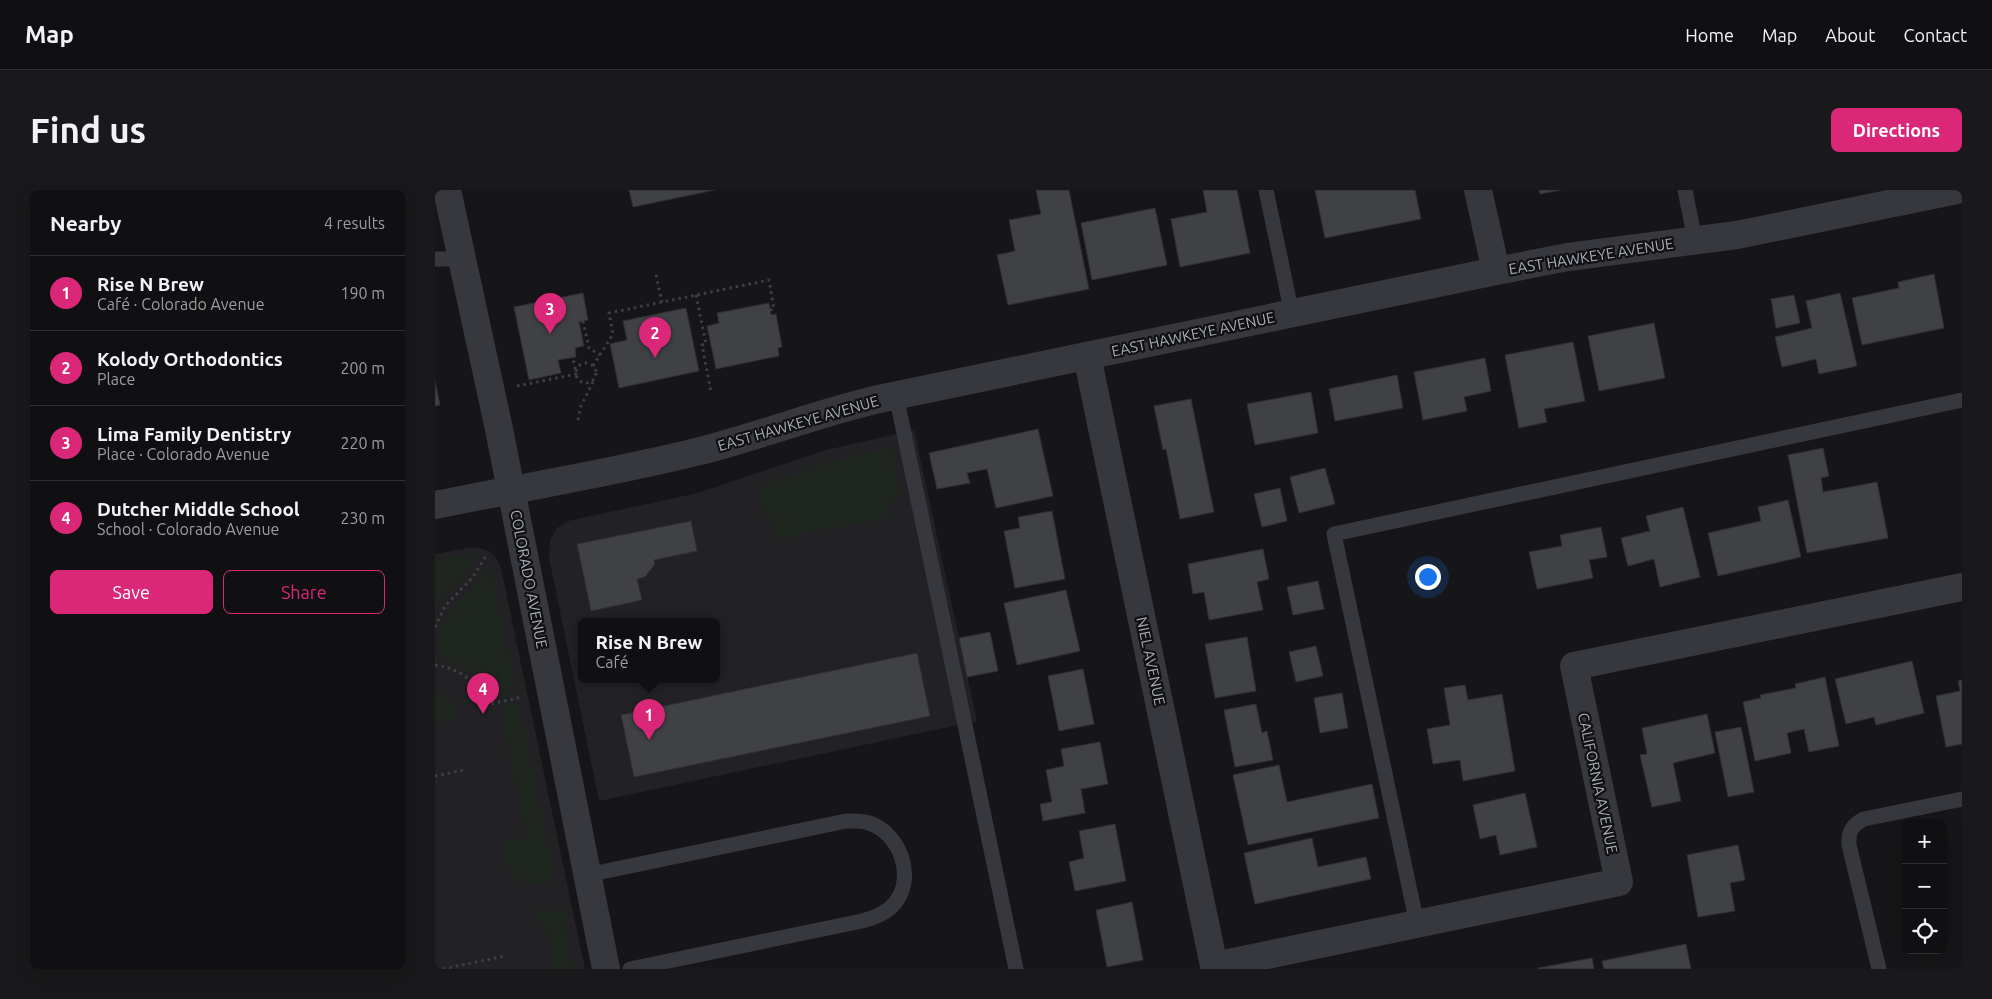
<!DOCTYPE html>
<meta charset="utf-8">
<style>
:root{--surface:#101012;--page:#19191b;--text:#f1f3f6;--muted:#9c9d9f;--line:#303032;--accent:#db2777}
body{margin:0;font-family:Ubuntu,sans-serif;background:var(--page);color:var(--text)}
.controls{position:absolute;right:15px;bottom:15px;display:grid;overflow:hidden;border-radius:8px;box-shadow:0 5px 20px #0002}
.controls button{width:45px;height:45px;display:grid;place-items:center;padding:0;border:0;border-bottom:1px solid var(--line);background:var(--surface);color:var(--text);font:25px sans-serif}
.you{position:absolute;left:992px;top:386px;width:18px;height:18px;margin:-12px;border:4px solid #fff;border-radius:50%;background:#1a73e8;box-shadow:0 0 0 8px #1a73e833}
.badge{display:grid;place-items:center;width:32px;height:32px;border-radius:50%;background:var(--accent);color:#fff;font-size:16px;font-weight:700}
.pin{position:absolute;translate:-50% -41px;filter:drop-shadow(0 1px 2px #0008)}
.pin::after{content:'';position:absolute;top:26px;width:18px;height:15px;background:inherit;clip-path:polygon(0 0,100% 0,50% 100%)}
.popup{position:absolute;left:143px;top:428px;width:142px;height:65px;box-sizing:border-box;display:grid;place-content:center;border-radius:8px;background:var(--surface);filter:drop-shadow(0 1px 4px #0005);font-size:16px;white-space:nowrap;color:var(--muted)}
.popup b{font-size:19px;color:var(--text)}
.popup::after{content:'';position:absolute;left:50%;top:100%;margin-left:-10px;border:10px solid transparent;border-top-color:var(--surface)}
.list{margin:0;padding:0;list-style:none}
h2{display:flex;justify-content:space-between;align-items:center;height:65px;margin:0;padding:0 20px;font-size:21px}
h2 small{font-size:16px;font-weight:400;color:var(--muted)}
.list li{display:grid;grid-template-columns:32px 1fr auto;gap:15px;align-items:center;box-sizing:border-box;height:75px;padding:0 20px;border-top:1px solid var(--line)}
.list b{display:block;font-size:19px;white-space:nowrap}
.list p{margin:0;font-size:16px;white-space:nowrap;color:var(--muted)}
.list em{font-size:16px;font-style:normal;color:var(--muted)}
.actions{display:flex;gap:10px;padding:15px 20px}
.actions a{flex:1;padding:11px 0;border:1px solid var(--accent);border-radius:8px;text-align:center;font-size:18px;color:var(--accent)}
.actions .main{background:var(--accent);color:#fff}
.icon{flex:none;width:28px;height:28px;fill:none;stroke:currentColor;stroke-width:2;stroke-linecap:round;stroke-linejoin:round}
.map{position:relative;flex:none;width:1527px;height:779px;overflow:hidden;border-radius:8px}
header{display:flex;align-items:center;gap:30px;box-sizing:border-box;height:70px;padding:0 25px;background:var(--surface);border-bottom:1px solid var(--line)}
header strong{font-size:24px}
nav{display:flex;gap:28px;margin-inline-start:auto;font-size:18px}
.intro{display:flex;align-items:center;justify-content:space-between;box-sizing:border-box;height:120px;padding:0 30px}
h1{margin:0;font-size:35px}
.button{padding:12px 22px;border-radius:8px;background:var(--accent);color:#fff;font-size:18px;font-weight:700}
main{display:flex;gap:30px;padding:0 30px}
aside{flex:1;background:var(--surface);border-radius:8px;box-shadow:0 5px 20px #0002}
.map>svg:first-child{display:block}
</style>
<header>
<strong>Map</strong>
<nav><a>Home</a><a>Map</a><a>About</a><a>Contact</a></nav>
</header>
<div class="intro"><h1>Find us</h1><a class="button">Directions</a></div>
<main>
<aside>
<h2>Nearby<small>4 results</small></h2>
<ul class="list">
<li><span class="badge">1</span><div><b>Rise N Brew</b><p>Café · Colorado Avenue</p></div><em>190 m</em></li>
<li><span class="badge">2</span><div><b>Kolody Orthodontics</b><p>Place</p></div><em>200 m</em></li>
<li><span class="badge">3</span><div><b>Lima Family Dentistry</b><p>Place · Colorado Avenue</p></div><em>220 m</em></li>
<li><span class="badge">4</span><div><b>Dutcher Middle School</b><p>School · Colorado Avenue</p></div><em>230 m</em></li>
</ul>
<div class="actions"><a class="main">Save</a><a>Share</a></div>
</aside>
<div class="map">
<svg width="1527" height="779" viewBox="0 0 1527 779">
<rect width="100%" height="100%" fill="#161618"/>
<!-- built -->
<g fill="#222225" fill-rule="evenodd">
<path d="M479,240L542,531L164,611L114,368L115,350L122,338L133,331L263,303L391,260ZM146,431H282V489H146Z"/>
<polygon points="33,358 43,358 54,361 61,368 66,378 150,779 0,779 0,364"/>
</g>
<!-- green -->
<g fill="#1e261f">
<polygon points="456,257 465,305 449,317 456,326 340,350 336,327 330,328 324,296 392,273"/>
<path d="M32,364L39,370L38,373C27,391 10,402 0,419V371Z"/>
<path d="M49,379L57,386L81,501L65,504L35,481L9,469L2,460C0,425 34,407 49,379Z"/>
<path d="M0,504C15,505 20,514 24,528L0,533Z"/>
<path d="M84,513L114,663H117L121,684C108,697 84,698 74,680C70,672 69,662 67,653L92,648L66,517Z"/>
<polygon points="129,720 132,733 128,734 138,779 120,779 111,735 102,727 103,721"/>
</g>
<!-- building -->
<g fill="#404145" stroke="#303034">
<polygon points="194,0 280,0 198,17"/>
<polygon points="601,0 634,0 654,99 573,115 562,65 580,61 574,30 606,24"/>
<polygon points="768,0 802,0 815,63 745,77 736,29 772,22"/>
<polygon points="880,0 980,0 986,29 890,48"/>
<polygon points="1104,0 1126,0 1105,4"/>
<polygon points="720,18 732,75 657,90 646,33"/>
<polygon points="1499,84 1509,138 1427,155 1417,108 1464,98 1463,92"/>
<polygon points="148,103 153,130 144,132 149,156 140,158 141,167 123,170 126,183 94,190 79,117"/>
<polygon points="1405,103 1422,176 1384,184 1381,169 1347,177 1340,147 1377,138 1371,111"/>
<polygon points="1359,105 1365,133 1341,138 1336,109"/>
<polygon points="334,113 336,125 341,124 347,157 343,158 344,166 281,179 272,136 284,133 282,123"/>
<polygon points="251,118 264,181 184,198 175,154 192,150 188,131"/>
<polygon points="1219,133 1230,188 1164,201 1153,146"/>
<polygon points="1138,152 1150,211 1109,219 1112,232 1084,238 1070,165"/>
<polygon points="1050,168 1056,201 1029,207 1032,221 988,230 979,182"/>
<polygon points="962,185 968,218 900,231 894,199"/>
<polygon points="0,191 5,215 0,216"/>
<polygon points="876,202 883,243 820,255 812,214"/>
<polygon points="756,209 779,322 745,329 731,259 728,260 719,216"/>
<polygon points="603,239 618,306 561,318 552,279 532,283 535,293 502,299 494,263"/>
<polygon points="1388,258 1394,286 1386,288 1388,302 1442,292 1453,348 1372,363 1353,265"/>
<polygon points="890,278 900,314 864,323 855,287"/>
<polygon points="845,298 852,331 827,337 819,304"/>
<polygon points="1353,310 1366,367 1283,386 1273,343 1326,331 1323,317"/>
<polygon points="1248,317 1265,387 1225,397 1219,369 1193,376 1186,348 1215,341 1211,326"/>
<polygon points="617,321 630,389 580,398 569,341 585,338 583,327"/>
<polygon points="256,331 262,361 219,370 220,374 210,387 202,389 207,410 156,421 142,354"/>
<polygon points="1166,337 1172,367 1154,370 1158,388 1102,399 1094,362 1127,356 1125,345"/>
<polygon points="828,359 834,389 822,392 828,420 774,430 769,402 758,404 753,374"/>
<polygon points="883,391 889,419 858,425 852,397"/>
<polygon points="631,400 645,461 582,475 569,413"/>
<polygon points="555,442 563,481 532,487 524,448"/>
<polygon points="812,447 821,501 780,508 770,454"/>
<polygon points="881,456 888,486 861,492 854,462"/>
<polygon points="482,463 495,526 199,587 186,525"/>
<polygon points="1477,471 1489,523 1441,535 1439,527 1411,534 1400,489"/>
<polygon points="648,479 659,534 624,541 613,486"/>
<polygon points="1390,487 1404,556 1374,562 1369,539 1352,543 1356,563 1320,571 1308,512 1326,508 1325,505 1361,498 1360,494"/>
<polygon points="1527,490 1527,554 1511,557 1501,506 1525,501 1523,491"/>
<polygon points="1030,495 1033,510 1067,504 1080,581 1028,591 1025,570 998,574 992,539 1015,535 1009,498"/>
<polygon points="907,503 913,538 885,543 879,508"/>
<polygon points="821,514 827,543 832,541 838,570 800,577 789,520"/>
<polygon points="1272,524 1280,563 1238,573 1246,611 1217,617 1205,565 1212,564 1207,538"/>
<polygon points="1306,537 1319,602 1293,607 1280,542"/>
<polygon points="665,552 673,594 646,599 650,623 608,631 605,614 617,612 611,580 629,576 626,559"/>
<polygon points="844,575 852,612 937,594 944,628 813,655 798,585"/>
<polygon points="1090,603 1102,657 1065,665 1061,645 1045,649 1038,615"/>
<polygon points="680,634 691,691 640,701 634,672 649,668 644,641"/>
<polygon points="877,648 883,677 931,667 936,689 820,714 809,663"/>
<polygon points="1303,655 1310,690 1295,693 1300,721 1263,727 1252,665"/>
<polygon points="697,712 708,770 672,777 661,720"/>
<polygon points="1251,754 1256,779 1169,779 1167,771"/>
<polygon points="1157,768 1159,779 1103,779 1103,778"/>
</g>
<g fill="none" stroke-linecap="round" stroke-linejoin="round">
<!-- path -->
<g stroke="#3d3f44" stroke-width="3" stroke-dasharray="2.5 4" stroke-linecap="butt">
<polyline points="221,85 227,112"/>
<polyline points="261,105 271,154 267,155 276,202"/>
<polyline points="148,131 154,158 165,165"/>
<circle cx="151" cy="183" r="10"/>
<polyline points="158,176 178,144 174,123 334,90 339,119 335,120"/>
<polyline points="82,196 141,184 138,167"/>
<polyline points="143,230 145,218 158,192"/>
<polyline points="0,437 10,416 38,387 52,364"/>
<path d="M0,475C24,478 44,493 55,514L88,507"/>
<polyline points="0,586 29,580"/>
<polyline points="8,779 70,766"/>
</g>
<!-- service -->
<g stroke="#37383d" stroke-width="15">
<polyline points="831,0 857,124"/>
<polyline points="1250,0 1260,50"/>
<polyline points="0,69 28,69"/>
<polyline points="461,205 581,779"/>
<path d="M152,685L411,631C419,631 427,630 434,633C465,643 481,687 460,713C452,723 439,728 427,731L195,779"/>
<polyline points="982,734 899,344 1527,210"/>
<path d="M1444,779L1414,655C1413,642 1417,635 1429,629L1527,609"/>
</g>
<!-- minor -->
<g stroke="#37383d" stroke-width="28">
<polyline points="12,0 64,239 171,779"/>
<polyline points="1043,0 1061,81"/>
<polyline points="652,166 779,776 1184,692 1139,476 1527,397"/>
</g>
<!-- tertiary -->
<path stroke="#37383d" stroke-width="28" d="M0,315C88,297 177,283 265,261C325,246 383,223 444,209L1061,81L1133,67L1302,45L1522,0"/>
</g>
<g text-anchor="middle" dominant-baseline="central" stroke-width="4.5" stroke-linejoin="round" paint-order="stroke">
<!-- street labels -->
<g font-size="15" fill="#a8adb8" stroke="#111113">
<text transform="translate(1156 66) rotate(-9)">EAST HAWKEYE AVENUE</text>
<text transform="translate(758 144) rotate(-12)">EAST HAWKEYE AVENUE</text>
<text transform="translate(363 233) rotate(-16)">EAST HAWKEYE AVENUE</text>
<text transform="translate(94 389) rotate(79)">COLORADO AVENUE</text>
<text transform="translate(716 471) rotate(78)">NIEL AVENUE</text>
<text transform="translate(1163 593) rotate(78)">CALIFORNIA AVENUE</text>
</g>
</g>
</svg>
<div class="controls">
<button>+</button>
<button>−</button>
<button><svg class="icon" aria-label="locate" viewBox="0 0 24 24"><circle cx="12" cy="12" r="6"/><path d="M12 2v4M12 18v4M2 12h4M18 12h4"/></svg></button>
</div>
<div class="you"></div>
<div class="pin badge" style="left:214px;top:550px">1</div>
<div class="popup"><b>Rise N Brew</b>Café</div>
<div class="pin badge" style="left:220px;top:168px">2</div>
<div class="pin badge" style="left:115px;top:144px">3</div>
<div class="pin badge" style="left:48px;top:524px">4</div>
</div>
</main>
